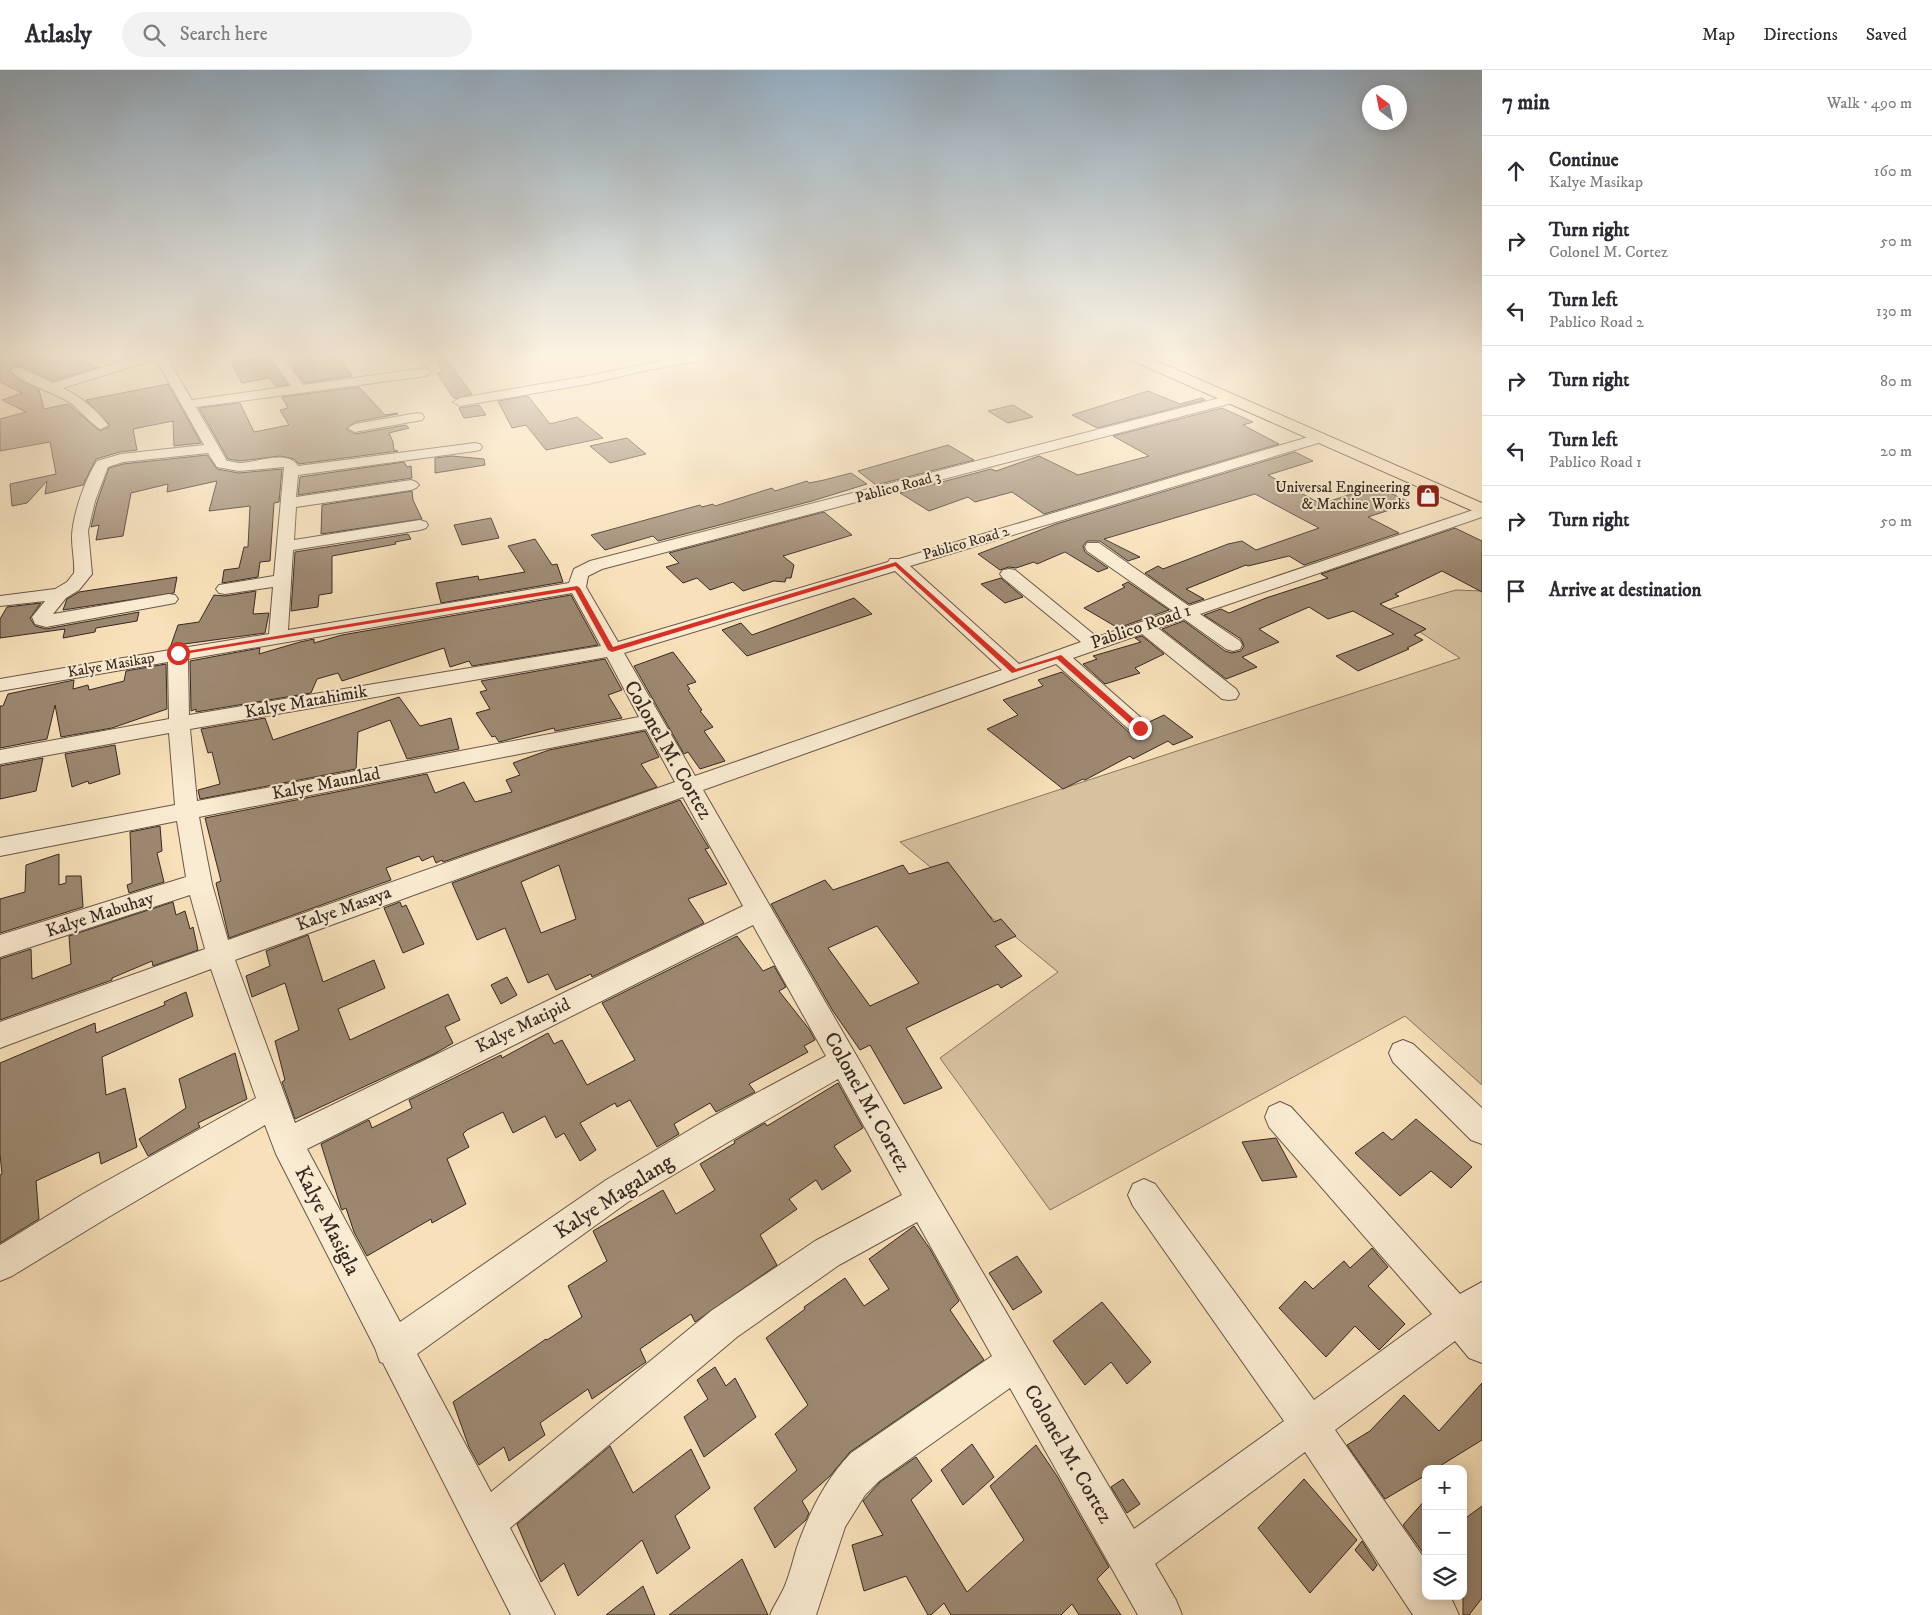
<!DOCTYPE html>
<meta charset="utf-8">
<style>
:root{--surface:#fff;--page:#f2f2f3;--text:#2b2b33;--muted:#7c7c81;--line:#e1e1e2}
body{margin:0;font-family:"IM FELL DW Pica",serif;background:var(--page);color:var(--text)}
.controls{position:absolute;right:15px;bottom:15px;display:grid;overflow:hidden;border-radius:10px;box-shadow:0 2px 12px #0003}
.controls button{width:45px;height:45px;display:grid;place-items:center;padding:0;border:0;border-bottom:1px solid var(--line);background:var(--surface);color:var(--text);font:25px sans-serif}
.compass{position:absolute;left:1362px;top:15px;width:45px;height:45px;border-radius:50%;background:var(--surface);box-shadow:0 2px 12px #0003;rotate:328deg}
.stop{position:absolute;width:15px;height:15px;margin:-11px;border:4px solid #d93025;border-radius:50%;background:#fff}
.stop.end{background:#d93025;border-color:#fff;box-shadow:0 1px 5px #0008}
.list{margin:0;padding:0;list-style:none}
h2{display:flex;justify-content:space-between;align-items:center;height:65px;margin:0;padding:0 20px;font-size:21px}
h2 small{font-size:16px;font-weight:400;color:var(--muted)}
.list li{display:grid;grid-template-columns:32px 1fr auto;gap:15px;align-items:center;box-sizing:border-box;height:70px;padding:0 20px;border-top:1px solid var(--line)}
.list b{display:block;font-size:19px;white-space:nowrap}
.list p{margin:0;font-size:16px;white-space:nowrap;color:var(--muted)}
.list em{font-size:16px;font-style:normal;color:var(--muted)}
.icon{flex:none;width:28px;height:28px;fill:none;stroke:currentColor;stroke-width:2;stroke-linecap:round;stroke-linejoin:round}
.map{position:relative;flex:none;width:1482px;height:1545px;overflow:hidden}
header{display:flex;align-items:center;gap:30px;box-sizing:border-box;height:70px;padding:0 25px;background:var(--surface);border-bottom:1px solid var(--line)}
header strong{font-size:24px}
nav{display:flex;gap:28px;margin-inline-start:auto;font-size:18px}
.search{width:350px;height:45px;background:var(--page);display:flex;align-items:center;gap:12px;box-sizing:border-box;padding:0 18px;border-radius:28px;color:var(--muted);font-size:19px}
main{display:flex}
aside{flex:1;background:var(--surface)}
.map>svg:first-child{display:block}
</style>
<header>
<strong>Atlasly</strong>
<div class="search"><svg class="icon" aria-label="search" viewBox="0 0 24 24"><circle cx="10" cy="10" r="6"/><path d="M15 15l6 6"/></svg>Search here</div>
<nav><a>Map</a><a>Directions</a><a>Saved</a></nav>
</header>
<main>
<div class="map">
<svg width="1482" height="1545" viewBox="0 0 1482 1545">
<rect width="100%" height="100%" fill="#f8e1ba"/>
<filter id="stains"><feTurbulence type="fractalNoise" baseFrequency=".004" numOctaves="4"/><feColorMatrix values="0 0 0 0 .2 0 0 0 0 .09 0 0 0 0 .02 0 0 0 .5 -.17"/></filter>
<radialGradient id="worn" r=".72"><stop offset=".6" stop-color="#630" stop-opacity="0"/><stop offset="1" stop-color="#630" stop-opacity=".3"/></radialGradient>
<!-- green -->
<polygon fill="#d7c2a0" stroke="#887561" points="1456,520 1482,521 1482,1015 1405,946 1050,1140 940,988 1058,902 900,772 1460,588 1386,540"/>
<!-- building -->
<g fill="#9c8871" stroke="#382822" fill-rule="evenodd">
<polygon points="0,284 74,284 74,287 98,297 53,311 22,296 13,296 9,301 21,311 39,320 44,339 68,334 100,361 109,357 109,354 86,330 168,314 201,373 174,376 173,351 133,359 137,380 120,382 96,389 83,415 45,424 47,411 27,433 12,436 10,414 56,404 50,372 0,381 0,349 26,342 2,330 22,323 0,312"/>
<polygon points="283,284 337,284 352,306 304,313"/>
<polygon points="267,286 288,315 276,316 269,308 242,313 231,293"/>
<polygon points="445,287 455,301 472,324 455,329 452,326 437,303 442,302 437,292"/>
<polygon points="359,317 385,345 397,343 398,344 355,352 346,359 355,364 406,355 409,358 389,363 393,372 394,380 398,381 299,394 294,389 280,386 240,391 228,389 199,338 240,333 254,362 289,355 280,340 288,338 282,327"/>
<polygon points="1148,321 1180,334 1202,328 1205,330 1097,358 1072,345"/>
<polygon points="528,326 550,354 577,347 603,368 546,380 526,355 512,358 498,331"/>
<polygon points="479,335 486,345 464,348 459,338"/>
<polygon points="1013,335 1033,347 1008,353 988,341"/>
<polygon points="1222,338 1253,352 1243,355 1279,374 1044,444 1012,422 975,432 968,427 929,441 900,423 991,399 996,401 1039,386 1078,405 1149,386 1113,366"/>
<polygon points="627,368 646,384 610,393 590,376"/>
<polygon points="948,375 974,390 876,415 858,401"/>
<polygon points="1295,382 1313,391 1268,405 1321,434 1376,416 1411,433 1368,447 1399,463 1304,495 1289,486 1248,496 1246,495 1186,519 1204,529 1189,534 1145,503 1158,496 1163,499 1228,474 1242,471 1256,480 1319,458 1255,424 1104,469 1140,487 1128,491 1100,471 1087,471 1083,476 1085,482 1108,498 1098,502 1065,482 1037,494 1034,492 1016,498 1009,497 1000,500 978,484 1056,454"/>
<polygon points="207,385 217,399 239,403 282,399 279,432 274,433 270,491 260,492 258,507 222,513 224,500 239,498 244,477 248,477 250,436 209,441 217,411 167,422 168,414 131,423 123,466 96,470 99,455 91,457 97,432 109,398 123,394"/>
<polygon points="452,386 484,389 485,395 435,403 435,388"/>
<polygon points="404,392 407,397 411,396 412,408 298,425 300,407"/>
<polygon points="851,403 867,414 812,431 658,471 653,466 605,480 591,465 700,435 702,437 713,434 715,436 772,418 775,421 807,411 809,413 824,410"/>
<polygon points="412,421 413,430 422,449 321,464 322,435"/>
<polygon points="824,442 852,465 783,486 794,495 791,508 786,508 785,512 774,511 743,521 733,512 710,520 697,508 683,513 666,497 679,493 669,483"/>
<polygon points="491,448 499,468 462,475 454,455"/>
<polygon points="1455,458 1482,471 1482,522 1442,501 1395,524 1399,526 1380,534 1426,559 1414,565 1423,570 1407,578 1409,579 1358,601 1336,586 1394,564 1353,541 1328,549 1309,537 1259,559 1279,572 1242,587 1257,597 1226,609 1162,559 1184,551 1225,581 1232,583 1241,581 1244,576 1241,569 1204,545 1221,539 1229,543 1266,528 1328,508 1321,504"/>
<polygon points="408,464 411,469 395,472 396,474 332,486 332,523 319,525 318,537 291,541 295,482"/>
<polygon points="535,469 552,495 557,494 563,512 441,533 436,513 478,506 479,510 525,502 508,476"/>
<polygon points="177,507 174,523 63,540 67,529 79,522"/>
<polygon points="1001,508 1002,509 1023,527 1005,533 981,514"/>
<polygon points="1128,512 1169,540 1118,558 1084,538 1125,517 1122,515"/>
<polygon points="256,521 253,544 269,543 265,563 177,575 170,578 178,555 199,552 214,525 225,526"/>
<polygon points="571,525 598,575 472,596 469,591 450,597 444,578 342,611 338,603 317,609 311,623 196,642 196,639 191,641 190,591 260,578 259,584 300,572 314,569 314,573 342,565"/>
<polygon points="854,528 872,544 747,586 722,560 741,553 752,565"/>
<polygon points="41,533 30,548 35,556 46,559 139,542 137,551 96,558 95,562 63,568 65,559 0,568 0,549 7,537"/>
<polygon points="1142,566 1164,584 1135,598 1140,603 1105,614 1083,594 1097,589 1093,586 1141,572 1135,568"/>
<polygon points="673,582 696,612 687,615 690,619 688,620 702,640 700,641 713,657 704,661 725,691 700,699 688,682 684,684 634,596"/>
<polygon points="605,589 622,620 608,625 622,648 555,661 554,658 499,672 495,666 492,667 476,643 490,639 480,622 487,620 481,611"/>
<polygon points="166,594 167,639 112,658 61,667 55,635 47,669 0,678 0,636 3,636 8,624 74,610 73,619 88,615 89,620 124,611 126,601"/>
<polygon points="1062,602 1132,665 1139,667 1148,665 1152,659 1149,652 1164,645 1193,667 1173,675 1168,671 1133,689 1130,686 1085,710 1083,709 1063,719 987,659 1018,645 1003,630 1043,616 1038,610"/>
<polygon points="399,627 420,656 451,648 459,679 407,689 390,650 358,662 356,699 200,729 198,720 220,714 212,682 208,683 201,659 265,648 273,670"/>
<polygon points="645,661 659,687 641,694 657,717 443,792 442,790 436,793 433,786 422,791 419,786 386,798 391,810 229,868 216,813 221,811 205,748 427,704 435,723 464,712 475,732 512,722 506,710 520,705 513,693 549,680"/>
<polygon points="115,675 120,704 89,714 88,711 72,717 65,684"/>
<polygon points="43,688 36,721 0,729 0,696"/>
<path d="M680,730L709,778L705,779L727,814L688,829L704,853L592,907L591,904L556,920L548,904L528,913L505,858L477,870L452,813ZM559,795L576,849L541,863L521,812Z"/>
<polygon points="160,756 162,781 157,783 164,812 129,823 127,815 132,813 130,762"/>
<polygon points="59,784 59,815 66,813 66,806 81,806 83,837 0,863 0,829 25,822 26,795"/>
<path d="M948,792L994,852L1001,849L1016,866L995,876L1022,906L1001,918L998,914L906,958L942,1018L904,1034L870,975L860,980L833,941L771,834L825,810L833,820L903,795L909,804ZM877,856L919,913L870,936L828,878Z"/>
<polygon points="173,832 176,845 185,841 190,859 193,857 198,880 153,896 152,891 112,908 112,910 0,950 0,889 31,879 32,909 71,894 69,866"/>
<polygon points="400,832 402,837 406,835 424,874 403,883 384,838"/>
<polygon points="308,865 323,912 374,890 385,918 338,939 350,970 448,924 460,950 445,957 453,973 434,984 295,1049 282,1012 285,1010 275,971 299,960 285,913 252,927 246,906 270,896 266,881"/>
<polygon points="737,866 763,901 774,896 786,917 779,921 809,959 815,970 804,976 808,982 749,1014 755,1022 716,1042 710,1033 674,1054 679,1064 657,1077 630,1030 617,1037 615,1033 580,1053 596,1080 580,1091 564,1063 556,1068 545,1046 513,1063 503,1042 467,1060 463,1064 469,1077 447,1089 466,1134 432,1153 431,1149 367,1186 354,1162 346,1138 342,1140 341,1138 321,1074 369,1050 372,1058 412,1038 409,1030 501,985 502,988 548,963 554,974 562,970 587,1015 635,990 602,933"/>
<polygon points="507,907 517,925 501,934 491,915"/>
<polygon points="186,922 193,946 102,987 106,1025 125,1018 137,1077 101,1094 99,1082 36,1111 39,1149 0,1173 0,1105 2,1104 0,1084 0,993 95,953 96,963 111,957 165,935 164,932"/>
<polygon points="235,983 247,1029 198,1053 200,1057 148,1086 139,1069 186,1038 179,1009"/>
<polygon points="838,1013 863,1058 834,1076 851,1101 822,1120 816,1110 789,1129 797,1139 760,1165 777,1195 695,1252 691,1244 640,1279 646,1292 592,1329 588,1319 540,1353 545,1365 509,1391 504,1377 479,1395 469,1377 453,1332 546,1269 547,1270 582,1247 568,1216 607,1191 593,1161 663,1120 676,1144 715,1120 700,1094 735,1073 734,1071 765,1053 767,1056"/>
<polygon points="1416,1049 1472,1097 1451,1118 1431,1101 1400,1126 1355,1083 1383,1062 1392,1070"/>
<polygon points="1276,1068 1297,1107 1262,1111 1242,1072"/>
<polygon points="914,1156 930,1179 959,1231 950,1240 984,1290 850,1382 830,1406 802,1431 809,1443 806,1450 775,1478 754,1438 797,1400 775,1364 808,1335 766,1268 805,1239 804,1237 845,1208 864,1236 889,1219 869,1189"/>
<polygon points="1372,1178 1388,1197 1368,1216 1405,1254 1379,1280 1355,1256 1326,1287 1279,1238 1305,1211 1313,1219 1344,1191 1350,1198"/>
<polygon points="1017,1186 1042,1222 1013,1240 989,1203"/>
<polygon points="1102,1232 1151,1292 1127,1314 1111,1292 1085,1315 1053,1271"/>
<polygon points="715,1297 726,1316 735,1308 756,1347 704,1387 684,1347 708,1329 697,1310"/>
<polygon points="1482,1313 1482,1370 1435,1399 1426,1399 1426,1405 1385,1429 1347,1375 1370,1361 1404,1325 1439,1361"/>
<polygon points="972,1374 994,1407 963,1435 941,1400"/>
<polygon points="1036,1375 1057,1406 1109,1497 1097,1509 1121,1545 1079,1545 1072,1534 1061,1545 951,1545 944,1533 931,1545 928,1545 906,1506 864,1521 852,1475 883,1465 863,1431 880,1412 916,1387 932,1411 911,1430 967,1522 1024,1470 990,1416"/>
<polygon points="610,1376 633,1423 691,1379 710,1418 675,1446 690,1478 657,1504 642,1470 578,1526 564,1493 541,1512 517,1454"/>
<polygon points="1123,1409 1140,1434 1127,1443 1111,1417"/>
<polygon points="1304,1409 1357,1470 1310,1523 1258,1458"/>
<polygon points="1426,1429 1426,1487 1403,1455"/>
<polygon points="1482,1436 1482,1528 1469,1545 1463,1545 1463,1450"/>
<polygon points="1362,1471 1377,1495 1373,1501 1355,1480"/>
<polygon points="742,1489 768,1545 669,1545"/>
<polygon points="643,1516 655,1545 606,1545"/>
</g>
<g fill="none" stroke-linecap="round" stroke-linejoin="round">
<defs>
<g id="minor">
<path d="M145,284H165L192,330L291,316L268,284H280L303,315L426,298L432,302L426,306L196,337L227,391C231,391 236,393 240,393C256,393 288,379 298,396L475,373L480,374L482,377L480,380L475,381L298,405L296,427L411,410L416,412L419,415L416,418L411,420L296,437L294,470L420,450L426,452L428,455L426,458L420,460L293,480L288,560L569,513L574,499L590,491L1231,325L1237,329L1236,332L602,499L588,506L586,517L618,572L888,492L890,489H899L1315,365H1325L1327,368L1325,371L910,496L1019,594L1081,572L1003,508L1000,504L1003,500L1009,499L1015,500L1097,567L1173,541L1087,481L1085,477L1087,473H1099L1189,536L1482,437V447L1200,544L1240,571L1242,575L1240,579L1233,581L1226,579L1184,549L1158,558L1236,619L1239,624L1236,629L1229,630L1222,629L1142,564L1073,588L1147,653L1150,658L1147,663L1140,665L1133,663L1056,594L703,720L934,1120L1134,1459L1284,1351L1133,1136L1128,1125L1133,1114L1144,1109L1155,1114L1314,1330L1432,1244L1269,1057L1265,1047L1269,1037L1280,1032L1291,1037L1460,1224L1482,1212V1293L1469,1288L1455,1271L1335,1360L1426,1491V1526H1450L1459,1545H1413L1305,1382L1155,1494L1176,1530L1182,1545H1138L1010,1318L879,1411L865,1425L845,1457L816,1545H770C774,1535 780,1527 784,1518C790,1504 793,1490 797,1477C810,1441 825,1410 851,1383L992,1286L917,1152L839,1195L737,1267L510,1458L555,1545H511L383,1293L380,1292L375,1278L276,1084L265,1055L107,1148L12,1206L0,1211V1175L83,1124L256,1028L211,899L0,978V952L205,879L190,825L0,887V865L186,807L177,751L0,786V768L175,735L169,663L0,694V680L169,649L168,592L0,621V609L170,580L178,577L182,578L269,564L273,517L225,524L219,523L216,519L219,515L225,514L274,506L284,397L239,401L217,397L208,383L123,392L108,397L95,431L88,461L92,504L79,520L66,528L53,544L169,524L175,525L178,529L175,533L46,557L35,554L32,547L45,531L0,536V526L55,519L67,512L74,503C75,491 72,480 72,468C72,447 85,409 97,391L121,384L204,375L156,289L63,318C81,327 96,339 108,355L101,359C94,357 78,338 69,332C55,323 20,312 11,301L13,298H21L53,313ZM895,501L1002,600L695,706L624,583ZM572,523L601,576L189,645L188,589ZM607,587L639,647L197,731L190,659ZM646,659L675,712L228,870L212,814L199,747ZM683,727L743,836L295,1053L235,890ZM753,855L826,986L708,1049L606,1110L400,1252L307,1079ZM838,1009L902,1125L815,1171L711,1241L491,1422L417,1284L628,1132L730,1071Z"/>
<polygon points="694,284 722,284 716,288 648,300 588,314 460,336 453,332 460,328 588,306"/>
<polygon points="417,343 422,344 424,347 422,350 355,362 348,358 355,354"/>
<polygon points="1403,970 1413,974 1482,1038 1482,1074 1471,1070 1393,992 1389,983 1393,974"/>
</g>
<polygon id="primary" points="1122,284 1141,284 1482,433 1482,445 1124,287"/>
</defs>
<!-- minor casing -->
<use href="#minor" stroke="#685648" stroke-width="2"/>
<!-- primary casing -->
<use href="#primary" stroke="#382822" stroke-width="2"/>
<!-- minor -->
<use href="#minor" fill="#faecd2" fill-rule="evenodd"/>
<!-- primary -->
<use href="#primary" fill="#f8e1ba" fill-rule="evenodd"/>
</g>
<!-- sky -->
<linearGradient id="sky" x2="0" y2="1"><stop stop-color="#94adc1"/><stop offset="0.57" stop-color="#fcf2e0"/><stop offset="1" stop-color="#fcf2e0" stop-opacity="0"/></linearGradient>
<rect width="1482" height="501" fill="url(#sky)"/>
<!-- route -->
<polygon fill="#d93025" points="896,492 1016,599 1061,585 1142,656 1142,660 1137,660 1057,589 1012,603 895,496 612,582 608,580 575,520 178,585 175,583 577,516 580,518 613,577"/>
<!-- icons -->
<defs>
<symbol id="shop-square" viewBox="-11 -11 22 22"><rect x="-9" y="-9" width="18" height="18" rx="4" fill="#8f2418" stroke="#faecd2"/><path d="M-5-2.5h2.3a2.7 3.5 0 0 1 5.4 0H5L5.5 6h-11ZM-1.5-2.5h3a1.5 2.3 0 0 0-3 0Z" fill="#fff"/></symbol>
</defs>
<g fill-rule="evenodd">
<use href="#shop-square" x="1414" y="412" width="28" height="28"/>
</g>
<g text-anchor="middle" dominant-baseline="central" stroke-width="4" stroke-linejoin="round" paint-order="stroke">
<!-- far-street labels -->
<g font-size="15" fill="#382822" stroke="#faecd2">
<text transform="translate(898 417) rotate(-15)">Pablico Road 3</text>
<text transform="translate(966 473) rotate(-16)">Pablico Road 2</text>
<text transform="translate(111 595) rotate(-10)">Kalye Masikap</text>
</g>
<!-- far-poi labels -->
<g font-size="15" fill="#382822" stroke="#faecd2" text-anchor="end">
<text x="1410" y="417">Universal Engineering<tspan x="1410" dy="17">&amp; Machine Works</tspan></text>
</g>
<!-- street labels -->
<g font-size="18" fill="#382822" stroke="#faecd2">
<text transform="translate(1141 557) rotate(-19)">Pablico Road 1</text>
<text transform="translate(306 632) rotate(-10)">Kalye Matahimik</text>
<text transform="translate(326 714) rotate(-11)">Kalye Maunlad</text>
<text transform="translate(344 839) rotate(-20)">Kalye Masaya</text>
<text transform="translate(100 845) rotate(-18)">Kalye Mabuhay</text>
<text transform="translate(523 956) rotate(-26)">Kalye Matipid</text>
</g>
<!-- near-street labels -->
<g font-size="21" fill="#382822" stroke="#faecd2">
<text transform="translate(668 680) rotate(60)">Colonel M. Cortez</text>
<text transform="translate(867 1032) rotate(61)">Colonel M. Cortez</text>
<text transform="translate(614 1127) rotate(-33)">Kalye Magalang</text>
<text transform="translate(327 1151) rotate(63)">Kalye Masigla</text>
<text transform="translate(1068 1384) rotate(60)">Colonel M. Cortez</text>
</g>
</g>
<rect width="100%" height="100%" filter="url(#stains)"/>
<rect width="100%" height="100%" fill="url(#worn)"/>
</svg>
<div class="controls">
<button>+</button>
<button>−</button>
<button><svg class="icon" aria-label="layers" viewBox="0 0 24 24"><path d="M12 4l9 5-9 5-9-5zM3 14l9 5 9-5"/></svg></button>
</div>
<svg class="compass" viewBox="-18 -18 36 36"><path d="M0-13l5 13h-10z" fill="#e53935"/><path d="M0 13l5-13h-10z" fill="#7c7c81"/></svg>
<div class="stop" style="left:178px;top:583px"></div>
<div class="stop end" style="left:1140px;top:658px"></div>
</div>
<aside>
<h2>7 min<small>Walk · 490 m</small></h2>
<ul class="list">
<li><svg class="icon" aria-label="ahead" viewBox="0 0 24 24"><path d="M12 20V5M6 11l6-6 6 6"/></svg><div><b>Continue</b><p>Kalye Masikap</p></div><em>160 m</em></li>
<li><svg class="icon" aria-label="right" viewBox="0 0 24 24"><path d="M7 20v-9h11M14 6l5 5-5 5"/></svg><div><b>Turn right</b><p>Colonel M. Cortez</p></div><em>50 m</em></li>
<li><svg class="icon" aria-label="left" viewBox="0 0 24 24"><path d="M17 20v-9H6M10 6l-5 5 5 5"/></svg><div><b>Turn left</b><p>Pablico Road 2</p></div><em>130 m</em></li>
<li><svg class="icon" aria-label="right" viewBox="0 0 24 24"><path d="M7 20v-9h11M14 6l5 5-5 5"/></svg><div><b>Turn right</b></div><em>80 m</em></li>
<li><svg class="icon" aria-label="left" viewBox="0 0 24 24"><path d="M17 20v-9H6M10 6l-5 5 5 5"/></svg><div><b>Turn left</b><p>Pablico Road 1</p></div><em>20 m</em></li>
<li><svg class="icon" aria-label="right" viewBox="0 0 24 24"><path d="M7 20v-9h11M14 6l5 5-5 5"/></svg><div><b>Turn right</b></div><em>50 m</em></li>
<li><svg class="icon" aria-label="arrive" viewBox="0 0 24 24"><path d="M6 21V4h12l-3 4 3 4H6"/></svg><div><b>Arrive at destination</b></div></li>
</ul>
</aside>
</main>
